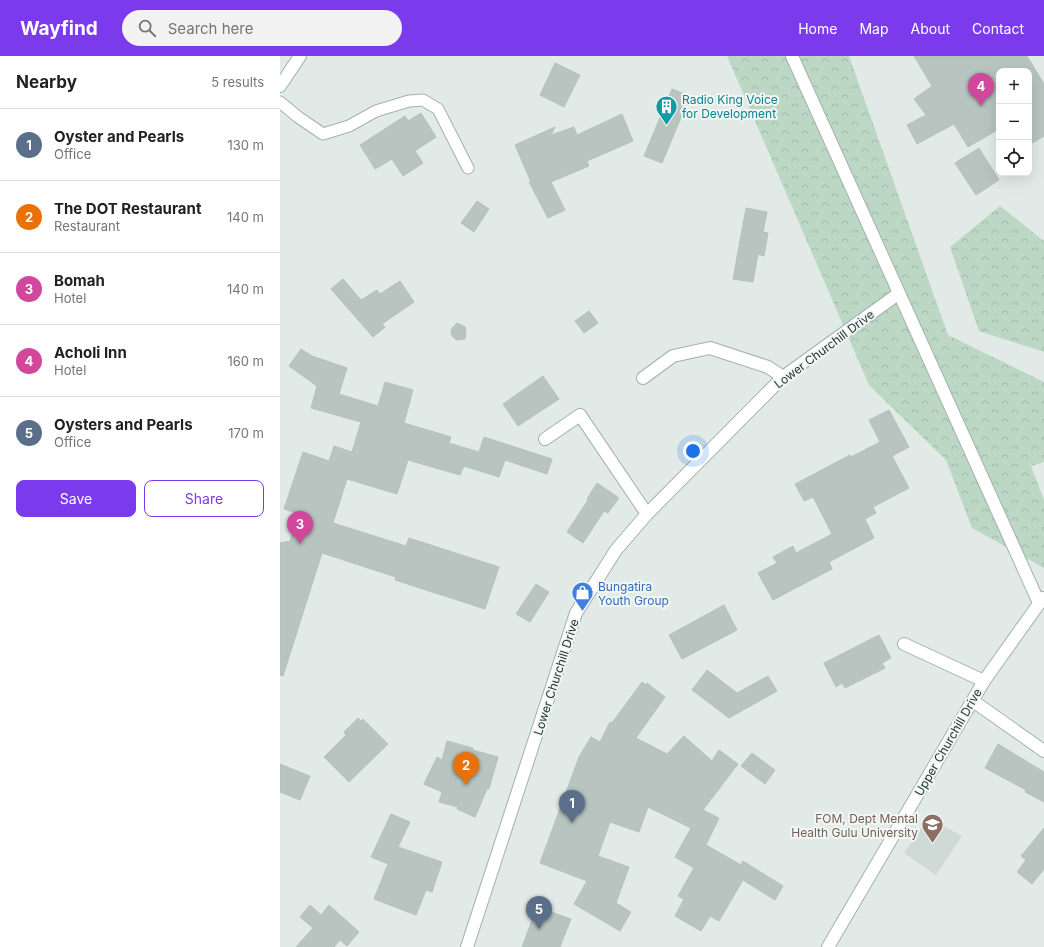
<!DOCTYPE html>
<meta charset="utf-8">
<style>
:root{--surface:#fff;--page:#f2f2f2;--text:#202124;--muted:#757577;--line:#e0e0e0;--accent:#7c3aed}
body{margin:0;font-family:Inter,sans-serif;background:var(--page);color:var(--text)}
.controls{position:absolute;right:12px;top:12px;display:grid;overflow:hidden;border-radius:8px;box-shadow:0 4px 16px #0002}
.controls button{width:36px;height:36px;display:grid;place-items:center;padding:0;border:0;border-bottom:1px solid var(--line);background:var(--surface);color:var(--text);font:20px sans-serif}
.you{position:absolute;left:413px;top:395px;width:14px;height:14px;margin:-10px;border:3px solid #fff;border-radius:50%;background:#1a73e8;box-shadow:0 0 0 6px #1a73e833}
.badge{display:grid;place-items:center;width:26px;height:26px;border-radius:50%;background:var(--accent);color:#fff;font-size:13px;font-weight:700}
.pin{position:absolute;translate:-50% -33px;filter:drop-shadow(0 1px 2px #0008)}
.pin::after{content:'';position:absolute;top:21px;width:14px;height:12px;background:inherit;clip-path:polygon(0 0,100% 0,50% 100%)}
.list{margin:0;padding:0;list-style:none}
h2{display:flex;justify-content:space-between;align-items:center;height:52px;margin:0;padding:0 16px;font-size:17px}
h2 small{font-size:13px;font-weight:400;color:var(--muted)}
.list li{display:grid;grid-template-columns:26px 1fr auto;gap:12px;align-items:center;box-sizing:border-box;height:72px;padding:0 16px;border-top:1px solid var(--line)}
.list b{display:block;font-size:15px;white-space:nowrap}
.list p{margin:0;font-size:13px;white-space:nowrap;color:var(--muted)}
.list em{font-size:13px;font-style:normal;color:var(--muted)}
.actions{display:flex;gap:8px;padding:12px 16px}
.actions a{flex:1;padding:9px 0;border:1px solid var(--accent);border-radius:8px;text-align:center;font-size:14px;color:var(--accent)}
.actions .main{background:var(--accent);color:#fff}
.icon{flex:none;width:22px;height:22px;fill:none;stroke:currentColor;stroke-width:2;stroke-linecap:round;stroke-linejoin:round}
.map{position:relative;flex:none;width:764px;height:891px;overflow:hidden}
header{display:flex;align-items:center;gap:24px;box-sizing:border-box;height:56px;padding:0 20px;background:var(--accent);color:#fff}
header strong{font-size:19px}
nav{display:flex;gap:22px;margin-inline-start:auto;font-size:14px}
.search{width:280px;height:36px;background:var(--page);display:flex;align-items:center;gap:10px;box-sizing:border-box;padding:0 14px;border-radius:22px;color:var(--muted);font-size:15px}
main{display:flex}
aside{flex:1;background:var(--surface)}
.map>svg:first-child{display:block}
</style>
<header>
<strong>Wayfind</strong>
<div class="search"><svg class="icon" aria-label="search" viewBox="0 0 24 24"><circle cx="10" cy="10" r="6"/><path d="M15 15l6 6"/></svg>Search here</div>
<nav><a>Home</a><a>Map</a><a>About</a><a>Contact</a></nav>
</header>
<main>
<aside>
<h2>Nearby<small>5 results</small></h2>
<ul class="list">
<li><span class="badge" style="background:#5c6f8a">1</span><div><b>Oyster and Pearls</b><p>Office</p></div><em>130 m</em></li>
<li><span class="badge" style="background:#e8710a">2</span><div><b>The DOT Restaurant</b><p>Restaurant</p></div><em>140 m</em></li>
<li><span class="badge" style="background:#d1479c">3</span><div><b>Bomah</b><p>Hotel</p></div><em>140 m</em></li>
<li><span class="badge" style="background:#d1479c">4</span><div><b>Acholi Inn</b><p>Hotel</p></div><em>160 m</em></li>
<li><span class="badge" style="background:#5c6f8a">5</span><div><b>Oysters and Pearls</b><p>Office</p></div><em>170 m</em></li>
</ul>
<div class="actions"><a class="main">Save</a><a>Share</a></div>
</aside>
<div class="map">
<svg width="764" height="891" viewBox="0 0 764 891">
<defs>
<pattern id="forest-crowns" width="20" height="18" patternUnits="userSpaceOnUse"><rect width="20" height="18" fill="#bcd8c5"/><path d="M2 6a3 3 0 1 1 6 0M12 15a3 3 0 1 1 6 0" fill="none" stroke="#a1baaa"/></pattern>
</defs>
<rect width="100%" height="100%" fill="#e1eae6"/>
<!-- built -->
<polygon fill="#cfd9d5" points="648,762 682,780 656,819 624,797"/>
<!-- forest -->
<g fill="url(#forest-crowns)">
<polygon points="447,0 569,0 668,279 764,326 764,406 751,410 764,444 764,512 692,472 666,404 589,329"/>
<polygon points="720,150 764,185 764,296 699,275 670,191"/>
</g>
<!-- building -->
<g fill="#b7c4bf" stroke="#b4c2bd">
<polygon points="634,0 747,0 764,28 764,80 749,89 749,15 719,15 719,73 688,91 674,68 637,88 627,69 646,59 634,43 652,30"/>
<polygon points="275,7 300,19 284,51 260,39"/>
<polygon points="392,33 410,40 382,107 364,100"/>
<polygon points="141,57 156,81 135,95 143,107 123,120 112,103 95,113 80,89 125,60 128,65"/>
<polygon points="342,58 353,85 307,105 309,110 271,126 285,154 268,162 249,126 251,126 235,89 275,71 271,79 294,71 297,79"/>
<polygon points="699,92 719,124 696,139 675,107"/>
<polygon points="197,145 209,153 194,176 181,167"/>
<polygon points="466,152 487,156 483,176 488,177 484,200 478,198 473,226 453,223"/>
<polygon points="63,223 81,244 97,234 100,238 120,225 134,246 102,268 105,271 93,281 51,233"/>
<polygon points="309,255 318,267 304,277 295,265"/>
<polygon points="177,267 185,271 186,276 185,283 177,284 173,281 171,277 172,272"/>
<polygon points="21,293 32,300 67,312 59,338 98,350 105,326 133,334 124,367 171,381 169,387 199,396 204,381 272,403 267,418 225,404 219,421 184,410 180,419 128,404 117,438 67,423 53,467 126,490 129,482 219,511 205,553 115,524 116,521 42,497 3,620 0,619 0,487 10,485 19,458 4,453 23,396 49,405 54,390 72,396 81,366 31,352 37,330 9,310"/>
<polygon points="263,320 279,343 238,370 223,348"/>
<polygon points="609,354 629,391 612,400 629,432 593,451 596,457 585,463 594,482 549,506 552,513 493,544 478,517 497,507 493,501 513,490 516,497 552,478 533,441 524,445 515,428 570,399 571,401 600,386 589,364"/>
<polygon points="317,427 339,442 328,457 324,455 303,487 287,476 308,444 307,443"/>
<polygon points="256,528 269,536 250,566 236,558"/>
<polygon points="444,549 457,574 402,603 389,579"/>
<polygon points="599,579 611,602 602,607 605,612 565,632 562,627 556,631 544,607"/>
<polygon points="427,614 457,637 488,620 497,635 449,662 412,634"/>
<polygon points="362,626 366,629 367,627 385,641 356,682 387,698 404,680 432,705 439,694 458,708 423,754 439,762 426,789 461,809 463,805 503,830 495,844 463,824 439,865 430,860 421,875 395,860 404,843 398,840 414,812 395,801 411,772 368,751 359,776 330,766 318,800 349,811 336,847 351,856 340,875 294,848 307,825 260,807 299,701 311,681 320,686 330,666 332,667"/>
<polygon points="78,662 81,665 83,663 108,688 69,726 44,701 66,679 64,676"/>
<polygon points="167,685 193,692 193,694 218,701 209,733 207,733 195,761 177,753 178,751 159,746 162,736 144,728 157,701 162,704"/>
<polygon points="718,688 764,716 764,746 745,736 746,734 705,712"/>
<polygon points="472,697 495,714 485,728 461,710"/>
<polygon points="0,708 30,720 20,744 0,736"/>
<polygon points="111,758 130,766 118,791 162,806 152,836 146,834 136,859 94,843 108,808 91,801"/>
<polygon points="764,772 764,813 752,828 737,816 746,804 741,800"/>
<polygon points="30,849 41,859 49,849 79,876 67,890 60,884 54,891 16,891 33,872 20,861"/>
<polygon points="257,851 291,863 280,891 242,891"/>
</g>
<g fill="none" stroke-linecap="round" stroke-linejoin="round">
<defs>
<polyline id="lane" points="0,46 18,61 43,78 69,70 96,55 129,45 143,44 158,53 188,112"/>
<g id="street">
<polyline points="512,0 759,547"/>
<polyline points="363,322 393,300 430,292 488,311 503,321"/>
<polyline points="265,383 300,359 367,458"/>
<polyline points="624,588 704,625"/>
<polyline points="693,645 764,695"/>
<polyline points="187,891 296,557 336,494 367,458 503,321 618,238"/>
<polyline points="548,891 704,625 763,542"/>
</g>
<polyline id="secondary" points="0,30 20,0"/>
</defs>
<!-- lane casing -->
<use href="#lane" stroke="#a5b1ad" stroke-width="13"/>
<!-- street casing -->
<use href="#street" stroke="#a5b1ad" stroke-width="14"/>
<!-- secondary casing -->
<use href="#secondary" stroke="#a2b4ae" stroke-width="14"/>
<!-- lane -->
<use href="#lane" stroke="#fff" stroke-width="11"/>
<!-- street -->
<use href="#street" stroke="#fff" stroke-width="12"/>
<!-- secondary -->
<use href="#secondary" stroke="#fff" stroke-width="12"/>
</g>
<!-- icons -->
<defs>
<symbol id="building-pin" viewBox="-11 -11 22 30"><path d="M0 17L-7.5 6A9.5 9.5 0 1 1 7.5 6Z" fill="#0f9aa8" stroke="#f1f7f4"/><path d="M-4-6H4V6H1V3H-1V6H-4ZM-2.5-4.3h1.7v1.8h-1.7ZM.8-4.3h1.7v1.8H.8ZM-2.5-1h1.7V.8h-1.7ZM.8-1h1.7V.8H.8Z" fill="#fff"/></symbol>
<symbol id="shop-pin" viewBox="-11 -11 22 30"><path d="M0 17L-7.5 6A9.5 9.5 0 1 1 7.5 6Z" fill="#3f7fe0" stroke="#f1f7f4"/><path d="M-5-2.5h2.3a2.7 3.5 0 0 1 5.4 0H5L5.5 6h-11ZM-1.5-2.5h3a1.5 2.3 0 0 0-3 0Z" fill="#fff"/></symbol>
<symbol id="university-pin" viewBox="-11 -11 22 30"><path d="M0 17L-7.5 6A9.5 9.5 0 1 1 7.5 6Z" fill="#8d6e63" stroke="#f1f7f4"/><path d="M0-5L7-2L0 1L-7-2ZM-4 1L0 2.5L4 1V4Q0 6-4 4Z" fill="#fff"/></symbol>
</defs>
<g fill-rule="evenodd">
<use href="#building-pin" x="374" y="38" width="25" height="34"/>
<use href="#shop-pin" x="290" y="524" width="25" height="34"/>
<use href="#university-pin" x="640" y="756" width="25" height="34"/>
</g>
<g text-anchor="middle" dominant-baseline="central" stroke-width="4" stroke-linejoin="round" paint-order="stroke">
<!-- culture labels -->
<g font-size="12" fill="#0d838f" stroke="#f1f7f4" text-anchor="start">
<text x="402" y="43">Radio King Voice<tspan x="402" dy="14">for Development</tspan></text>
</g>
<!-- street labels -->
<g font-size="12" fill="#243833" stroke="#f1f7f4">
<text transform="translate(544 293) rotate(-37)">Lower Churchill Drive</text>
<text transform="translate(276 621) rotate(-72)">Lower Churchill Drive</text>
<text transform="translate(668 686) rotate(-60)">Upper Churchill Drive</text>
</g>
<!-- shop labels -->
<g font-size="12" fill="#366cbe" stroke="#f1f7f4" text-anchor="start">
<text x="318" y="530">Bungatira<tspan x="318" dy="14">Youth Group</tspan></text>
</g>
<!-- education labels -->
<g font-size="12" fill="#785e54" stroke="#f1f7f4" text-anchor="end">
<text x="638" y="762">FOM, Dept Mental<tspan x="638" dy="14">Health Gulu University</tspan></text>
</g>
</g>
</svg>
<div class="controls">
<button>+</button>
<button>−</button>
<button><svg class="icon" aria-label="locate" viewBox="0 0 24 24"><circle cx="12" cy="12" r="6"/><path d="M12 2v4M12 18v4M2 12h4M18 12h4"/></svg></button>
</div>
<div class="you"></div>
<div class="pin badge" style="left:292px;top:767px;background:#5c6f8a">1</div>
<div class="pin badge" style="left:186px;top:729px;background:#e8710a">2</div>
<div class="pin badge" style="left:20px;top:488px;background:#d1479c">3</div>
<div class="pin badge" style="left:701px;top:50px;background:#d1479c">4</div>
<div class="pin badge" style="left:259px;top:873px;background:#5c6f8a">5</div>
</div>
</main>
